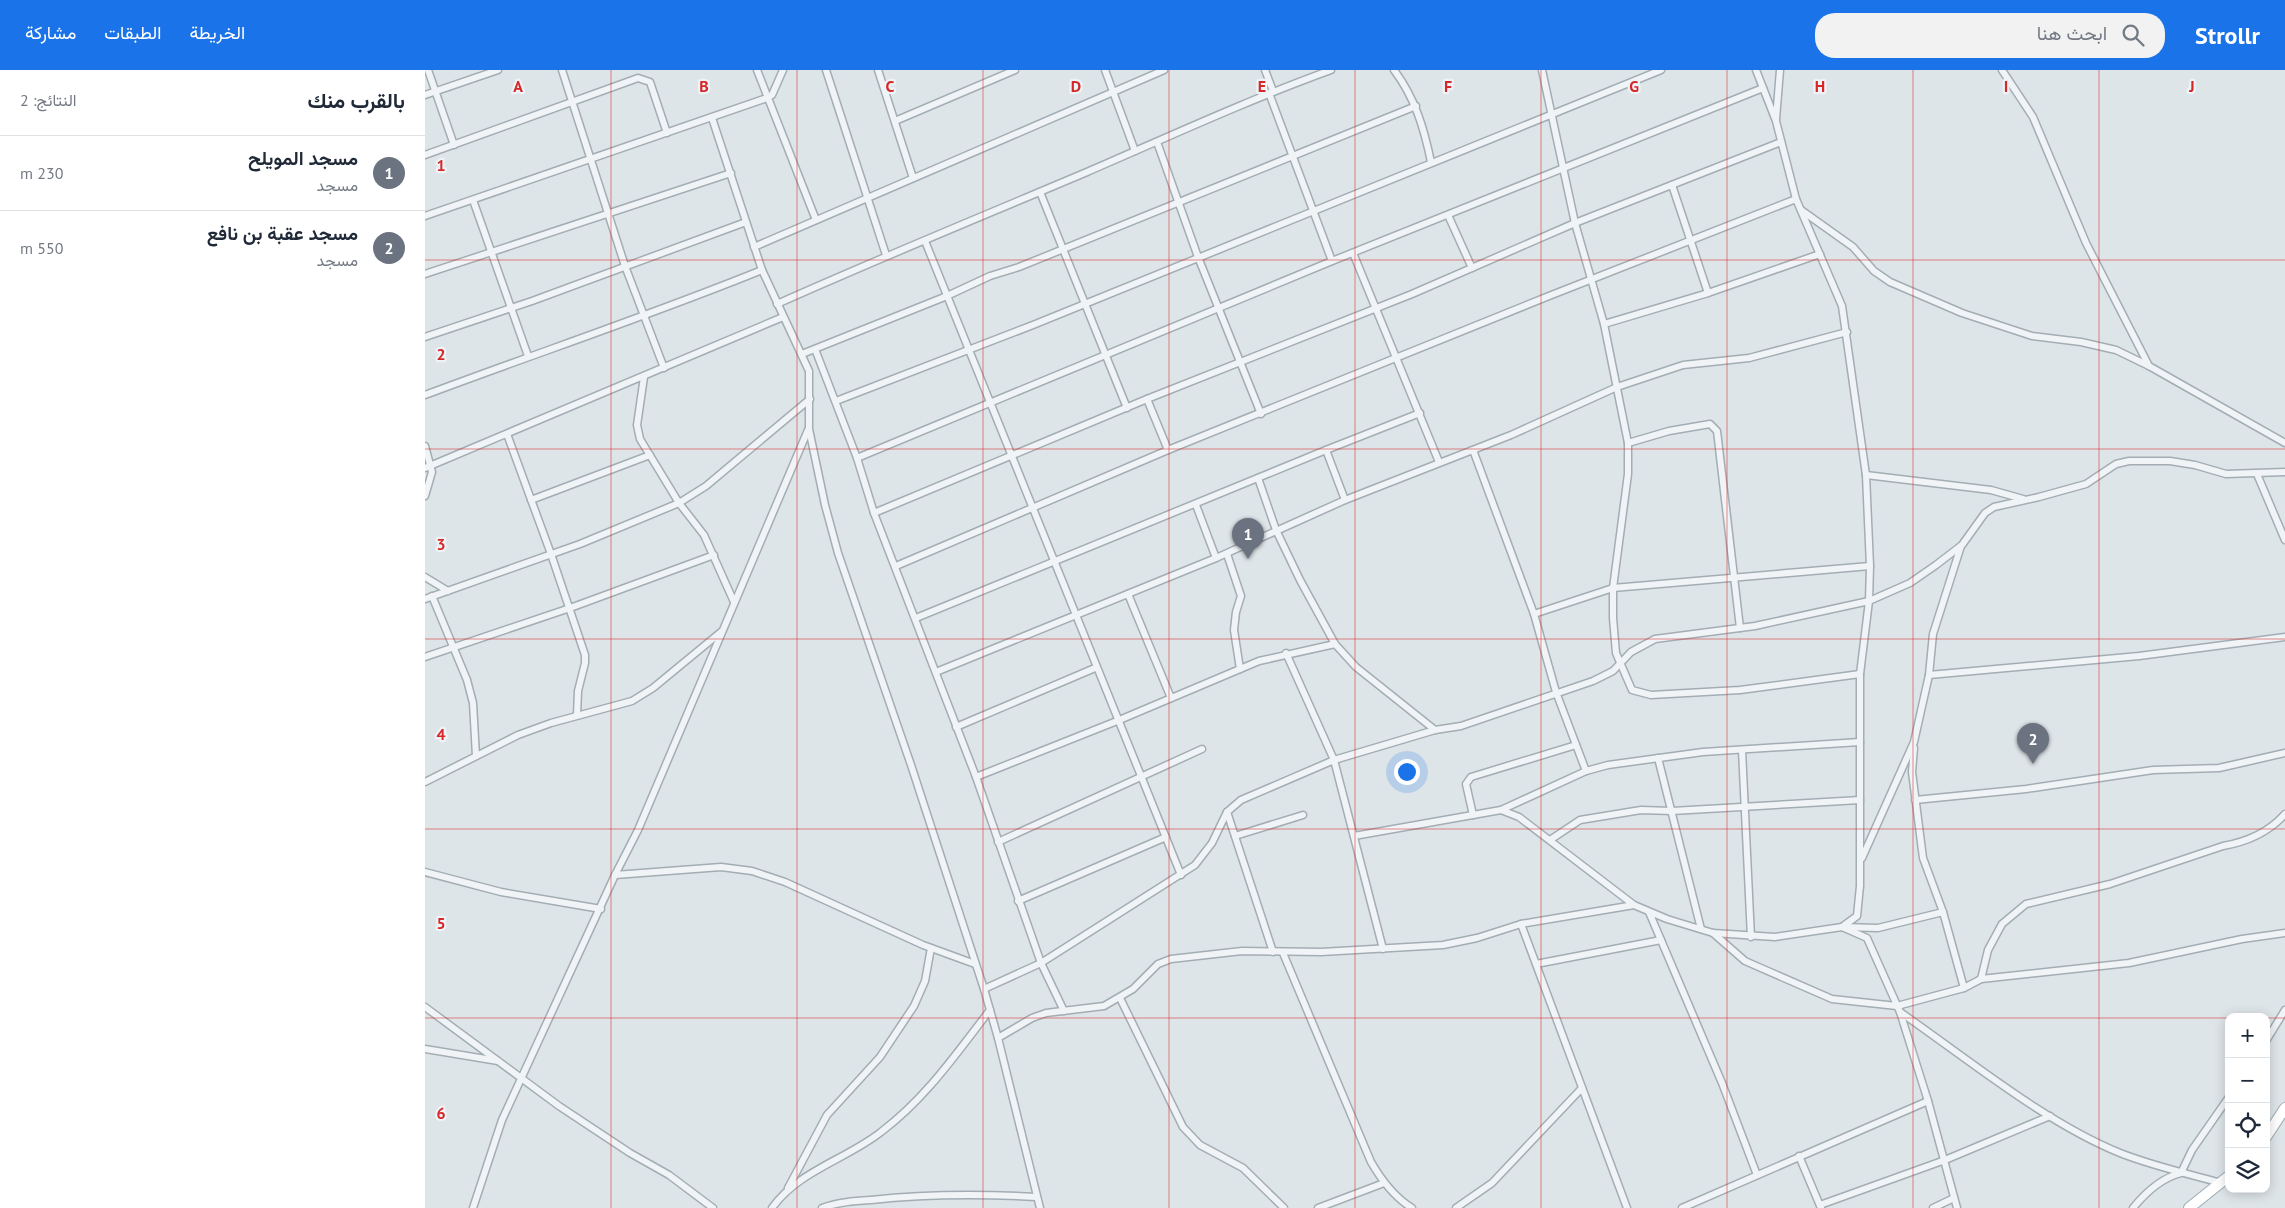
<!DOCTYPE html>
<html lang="ar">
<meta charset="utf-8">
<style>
:root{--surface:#fff;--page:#f2f2f3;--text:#1f2937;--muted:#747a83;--line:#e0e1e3;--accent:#1a73e8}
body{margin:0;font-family:"PT Sans",Vazirmatn,sans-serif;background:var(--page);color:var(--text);direction:rtl}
.controls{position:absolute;right:15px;bottom:15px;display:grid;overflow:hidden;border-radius:10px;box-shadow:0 2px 12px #0003}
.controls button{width:45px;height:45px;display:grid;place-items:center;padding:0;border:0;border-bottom:1px solid var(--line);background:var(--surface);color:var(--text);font:25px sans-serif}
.you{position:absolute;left:981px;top:701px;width:18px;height:18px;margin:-12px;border:4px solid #fff;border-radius:50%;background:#1a73e8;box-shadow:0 0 0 8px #1a73e833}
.badge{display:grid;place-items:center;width:32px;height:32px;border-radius:50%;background:var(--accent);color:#fff;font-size:16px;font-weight:700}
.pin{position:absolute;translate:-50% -41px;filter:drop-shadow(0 1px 2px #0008)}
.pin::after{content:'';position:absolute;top:26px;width:18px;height:15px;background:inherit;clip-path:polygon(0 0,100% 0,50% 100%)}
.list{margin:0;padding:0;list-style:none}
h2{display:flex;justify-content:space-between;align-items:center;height:65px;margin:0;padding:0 20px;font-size:21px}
h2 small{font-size:16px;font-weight:400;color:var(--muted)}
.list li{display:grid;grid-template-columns:32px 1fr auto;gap:15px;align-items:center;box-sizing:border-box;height:75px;padding:0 20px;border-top:1px solid var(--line)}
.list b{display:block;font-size:19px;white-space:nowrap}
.list p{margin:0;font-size:16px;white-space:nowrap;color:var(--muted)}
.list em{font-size:16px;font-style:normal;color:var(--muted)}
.icon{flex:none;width:28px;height:28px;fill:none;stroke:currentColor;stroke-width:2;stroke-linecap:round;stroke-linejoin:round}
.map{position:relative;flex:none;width:1860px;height:1138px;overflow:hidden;direction:ltr}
header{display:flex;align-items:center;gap:30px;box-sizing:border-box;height:70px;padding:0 25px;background:var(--accent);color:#fff}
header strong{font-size:24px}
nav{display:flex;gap:28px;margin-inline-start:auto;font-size:18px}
.search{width:350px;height:45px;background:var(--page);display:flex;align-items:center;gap:12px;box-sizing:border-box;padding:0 18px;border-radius:20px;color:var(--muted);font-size:19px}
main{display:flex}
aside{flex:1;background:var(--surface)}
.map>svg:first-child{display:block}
</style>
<header>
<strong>Strollr</strong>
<div class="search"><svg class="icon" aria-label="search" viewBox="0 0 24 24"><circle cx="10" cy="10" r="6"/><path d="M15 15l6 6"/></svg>ابحث هنا</div>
<nav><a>الخريطة</a><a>الطبقات</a><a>مشاركة</a></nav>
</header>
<main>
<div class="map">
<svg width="1860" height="1138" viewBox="0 0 1860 1138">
<rect width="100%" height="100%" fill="#dee5e9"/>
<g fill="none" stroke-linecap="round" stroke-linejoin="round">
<defs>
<g id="street">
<polyline points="3,0 29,75"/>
<polyline points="137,0 200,196 239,298"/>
<polyline points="332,0 391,150"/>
<polyline points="401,0 461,185"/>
<polyline points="453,0 488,108"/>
<polyline points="680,0 710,81"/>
<polyline points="840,0 848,21"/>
<path d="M969,0C990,28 999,58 1006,92"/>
<polyline points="1117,0 1150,153 1179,254 1203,373 1203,404 1188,518 1188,548 1191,583 1207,620 1226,625 1315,620 1435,604"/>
<polyline points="1331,0 1351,51 1371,129 1417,236 1441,405 1445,496 1444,531 1435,604 1435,816 1432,846 1417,857 1442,868 1475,942 1503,1031 1532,1138"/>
<polyline points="1577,0 1608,47 1661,173 1724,296"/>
<polyline points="844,23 907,191"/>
<polyline points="0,25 73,0"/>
<polyline points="287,48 337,200 384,301 384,359 400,435 413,483 486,695 559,919 573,968 615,1138"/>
<polyline points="1351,49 1355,0"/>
<polyline points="470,51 590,0"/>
<polyline points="732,72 773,187 836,344"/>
<polyline points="0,85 213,8 225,12 242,63"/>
<polyline points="1247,115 1283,223"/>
<polyline points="615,122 702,338"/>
<polyline points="48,130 103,286"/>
<polyline points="1376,140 1428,177 1449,201 1465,212 1537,243 1607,266 1656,272 1691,280 1724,296 1860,373"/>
<polyline points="1023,145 1047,198"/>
<polyline points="0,146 342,28 347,25 358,0"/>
<path d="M500,171C585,382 669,594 756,805"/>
<polyline points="329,177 739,0"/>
<polyline points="928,183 1014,392"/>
<polyline points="0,204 306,103"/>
<path d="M352,234C455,188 558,146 662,102C743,67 823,30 906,0"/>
<polyline points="1179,254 1283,223 1395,184"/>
<polyline points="0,267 107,231 321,152"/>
<polyline points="390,279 432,388 449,443 551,707 616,893 639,941"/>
<polyline points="377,284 522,226 565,206 594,197 991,36"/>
<polyline points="219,307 212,355 215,369 254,433 279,465 309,532"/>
<path d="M0,325C112,283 226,245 337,200"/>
<polyline points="722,329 743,380"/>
<polyline points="411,331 608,255 1236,0"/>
<polyline points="82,364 126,484 160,585 160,593 153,621 152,645"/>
<polyline points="1203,373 1244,361 1285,354 1292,361 1315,558"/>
<polyline points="0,376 7,402 0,426"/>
<polyline points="901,380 920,430"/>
<polyline points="1048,380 1109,544 1131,622 1161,701"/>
<polyline points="432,388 907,191 1338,18"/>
<polyline points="0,398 358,247"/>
<polyline points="1832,404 1860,470"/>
<polyline points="1441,405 1566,420 1598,429"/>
<polyline points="833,408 851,460 875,510 910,574 931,597 1010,660"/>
<polyline points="106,430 225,385"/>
<polyline points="771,435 791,488"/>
<polyline points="449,443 722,329 987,224 1150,153 1356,72"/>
<polyline points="802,484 816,526 811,542 809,560 815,599"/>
<polyline points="471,496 743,380 1124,226 1371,129"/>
<polyline points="0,507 23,521"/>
<polyline points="703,524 746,628"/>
<polyline points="7,526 42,610 48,633 51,686"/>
<polyline points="0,529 155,474 254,433 281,416 385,329"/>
<polyline points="1109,544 1188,518 1445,496"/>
<polyline points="491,548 901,380 995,343"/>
<polyline points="861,583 909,690 958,879"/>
<polyline points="0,587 145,538 289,485"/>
<polyline points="511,602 791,488 920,430 1086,365 1192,317 1258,295 1324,288 1422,262"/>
<polyline points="1504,605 1714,586 1860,567"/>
<polyline points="531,657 670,598"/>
<polyline points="1489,678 1487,702 1498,788 1518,842 1539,918"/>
<polyline points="1317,680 1326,867"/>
<polyline points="1233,688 1276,859"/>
<polyline points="551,707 692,651 834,591 910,574"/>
<polyline points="0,712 93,665 126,653 207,631 228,618 296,562"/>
<polyline points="1490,730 1601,719 1728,700 1794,698 1860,683"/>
<polyline points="1076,740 1094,747 1209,835 1242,849 1288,863 1350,867 1417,857 1453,858 1518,842"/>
<polyline points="802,742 848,882"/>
<polyline points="1048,745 1041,714 1046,707 1151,675"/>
<polyline points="810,766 878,745"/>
<polyline points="929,766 1076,740 1161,701 1183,695 1278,682 1435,672"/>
<polyline points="1125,770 1155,750 1216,740 1247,741 1435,730"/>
<polyline points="573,772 777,679"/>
<polyline points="1437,788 1489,672 1504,605 1508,564 1536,476"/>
<polyline points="0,802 76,822 176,839"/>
<polyline points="190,805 296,797 327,801 360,812 498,875 550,894"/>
<polyline points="593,831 741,767"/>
<polyline points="1224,842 1297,1013 1332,1105"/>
<polyline points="1096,854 1202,1138"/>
<path d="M1288,863L1320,891L1407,929L1472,936L1539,918L1556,909L1563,880L1577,854L1601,834L1685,814L1798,776C1821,772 1844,762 1860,744"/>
<path d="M858,883L946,1092C957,1111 969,1127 987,1138"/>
<polyline points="1111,894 1236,870"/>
<polyline points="1556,909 1704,893 1817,869 1860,863"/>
<polyline points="559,919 616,893 770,795 787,773 802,742 816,730 909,690 1010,660 1036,656 1168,611 1188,601 1206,582 1230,569 1330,556 1444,531 1485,513 1511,495 1537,475 1560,443 1569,437 1614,427 1661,414 1691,394 1704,391 1745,391 1770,395 1801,404 1860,402"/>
<polyline points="695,928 758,1057 775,1075 818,1098 859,1138"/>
<polyline points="0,937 134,1036 205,1083 244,1105 288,1138"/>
<path d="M1475,942C1543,989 1619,1052 1695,1083C1728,1096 1763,1104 1797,1113"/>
<polyline points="573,968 607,948 621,943 679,936 708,919 733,894 746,889 817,881 896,882 1018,875 1052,868 1096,854 1209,835"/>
<polyline points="1841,971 1860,940"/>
<polyline points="0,979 73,991"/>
<polyline points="1374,1086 1396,1138"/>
<polyline points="363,1118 402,1045 455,987 489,936 500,911 506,878"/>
<polyline points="1395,1135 1520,1090 1625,1046"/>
<polyline points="48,1138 77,1050 190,805 213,760 383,360"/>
<path d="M347,1138C373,1101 422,1089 456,1062C501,1028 531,984 565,940"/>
<path d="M397,1138C413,1132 430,1131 446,1130C501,1124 557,1124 611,1127"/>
<polyline points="893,1138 959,1113"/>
<polyline points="1031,1138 1067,1113 1157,1018"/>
<polyline points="1257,1138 1503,1031"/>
<polyline points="1508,1138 1529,1128"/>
<path d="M1708,1138C1721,1122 1736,1108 1756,1103L1767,1080L1804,1027"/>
</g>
<g id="primary">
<polyline points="1841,1067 1860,1038"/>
<polyline points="1764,1138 1804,1106"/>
</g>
</defs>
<!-- street casing -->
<use href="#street" stroke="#a3adb4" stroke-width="9"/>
<!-- primary casing -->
<use href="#primary" stroke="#9cacb6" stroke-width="12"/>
<!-- street -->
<use href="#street" stroke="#f1f4f7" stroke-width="6"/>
<!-- primary -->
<use href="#primary" stroke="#fff" stroke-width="10"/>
</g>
<!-- grid -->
<path fill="none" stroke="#d62828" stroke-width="1" stroke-opacity="0.55" d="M186,0V1138M372,0V1138M558,0V1138M744,0V1138M930,0V1138M1116,0V1138M1302,0V1138M1488,0V1138M1674,0V1138M0,190H1860M0,379H1860M0,569H1860M0,759H1860M0,948H1804M1841,948H1860"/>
<g font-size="16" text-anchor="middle" font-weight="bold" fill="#d62828" stroke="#edf3f6" stroke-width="4.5" stroke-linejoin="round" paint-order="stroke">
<text x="93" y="22">A</text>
<text x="279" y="22">B</text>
<text x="465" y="22">C</text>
<text x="651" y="22">D</text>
<text x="837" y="22">E</text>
<text x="1023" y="22">F</text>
<text x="1209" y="22">G</text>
<text x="1395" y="22">H</text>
<text x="1581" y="22">I</text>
<text x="1767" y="22">J</text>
<text x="16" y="101">1</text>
<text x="16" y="290">2</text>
<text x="16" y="480">3</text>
<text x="16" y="670">4</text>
<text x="16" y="859">5</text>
<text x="16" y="1049">6</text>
</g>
</svg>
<div class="controls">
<button>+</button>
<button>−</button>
<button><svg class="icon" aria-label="locate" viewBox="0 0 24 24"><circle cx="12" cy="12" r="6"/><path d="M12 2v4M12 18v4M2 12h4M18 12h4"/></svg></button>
<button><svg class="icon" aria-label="layers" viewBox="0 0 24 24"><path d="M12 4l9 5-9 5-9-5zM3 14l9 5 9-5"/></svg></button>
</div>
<div class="you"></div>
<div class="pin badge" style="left:823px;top:489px;background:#6b7280">1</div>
<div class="pin badge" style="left:1608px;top:694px;background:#6b7280">2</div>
</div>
<aside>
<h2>بالقرب منك<small>النتائج: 2</small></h2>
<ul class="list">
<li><span class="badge" style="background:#6b7280">1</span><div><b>مسجد المويلح</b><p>مسجد</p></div><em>230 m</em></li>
<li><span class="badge" style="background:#6b7280">2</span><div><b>مسجد عقبة بن نافع</b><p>مسجد</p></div><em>550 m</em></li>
</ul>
</aside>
</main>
